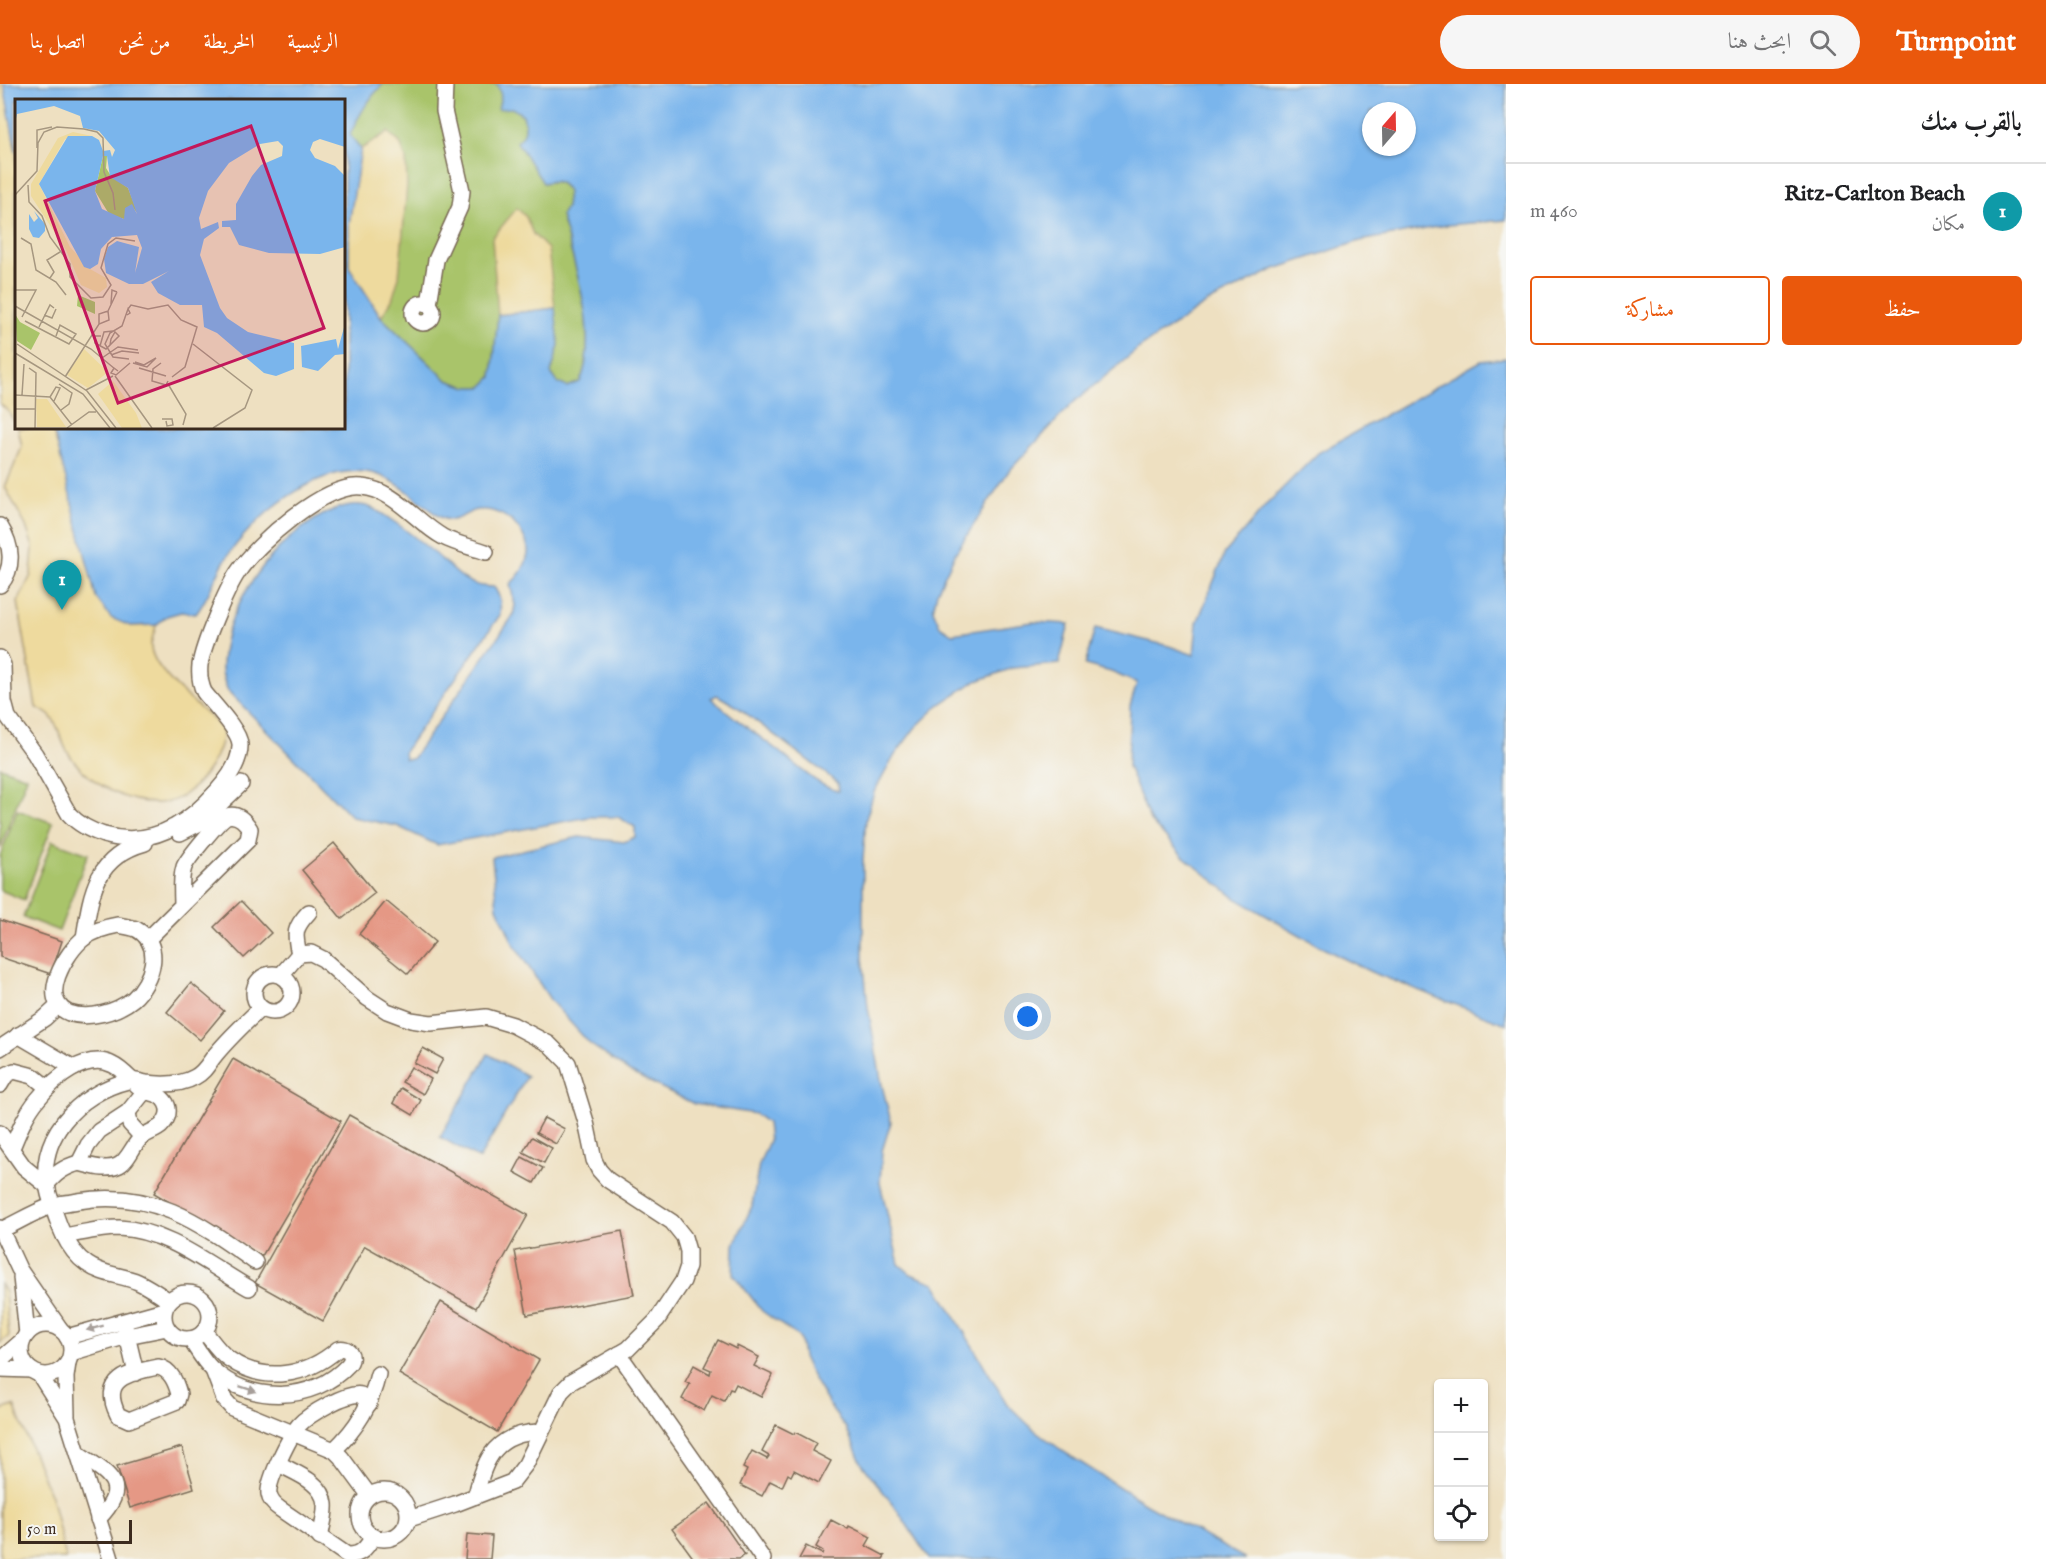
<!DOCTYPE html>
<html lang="ar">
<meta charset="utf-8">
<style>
:root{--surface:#fff;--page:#f6f6f6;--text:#202124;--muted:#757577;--line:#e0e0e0;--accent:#ea580c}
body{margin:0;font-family:"IM FELL English",Amiri,serif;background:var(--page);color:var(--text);direction:rtl}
.controls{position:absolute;right:18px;bottom:18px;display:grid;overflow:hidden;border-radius:6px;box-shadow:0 2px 4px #0004}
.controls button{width:54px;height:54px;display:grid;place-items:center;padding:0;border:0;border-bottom:2px solid var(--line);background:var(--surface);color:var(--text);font:30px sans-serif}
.compass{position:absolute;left:1362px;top:18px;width:54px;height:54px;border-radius:50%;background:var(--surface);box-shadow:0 2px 4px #0004;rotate:20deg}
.scale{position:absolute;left:18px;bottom:15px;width:114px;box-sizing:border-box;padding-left:6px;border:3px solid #3b2a1e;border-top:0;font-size:16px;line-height:21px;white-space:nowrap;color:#3b2a1e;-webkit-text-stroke:4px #f6f6f2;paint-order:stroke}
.you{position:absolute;left:1028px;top:933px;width:21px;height:21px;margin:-15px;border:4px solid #fff;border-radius:50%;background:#1a73e8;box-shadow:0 0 0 9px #1a73e833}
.badge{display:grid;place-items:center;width:39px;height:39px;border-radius:50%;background:var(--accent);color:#fff;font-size:20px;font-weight:700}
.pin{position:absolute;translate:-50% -50px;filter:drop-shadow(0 2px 3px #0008)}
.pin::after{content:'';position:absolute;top:32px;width:21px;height:18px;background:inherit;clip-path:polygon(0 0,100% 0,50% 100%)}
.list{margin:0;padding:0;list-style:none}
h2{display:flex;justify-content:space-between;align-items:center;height:78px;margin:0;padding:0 24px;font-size:26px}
h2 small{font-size:20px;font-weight:400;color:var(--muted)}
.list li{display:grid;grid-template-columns:39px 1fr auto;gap:18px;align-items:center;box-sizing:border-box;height:96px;padding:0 24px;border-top:2px solid var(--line)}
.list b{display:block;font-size:22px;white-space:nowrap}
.list p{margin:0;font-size:20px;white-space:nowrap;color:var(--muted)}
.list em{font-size:20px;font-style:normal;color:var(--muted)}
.actions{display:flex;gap:12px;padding:18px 24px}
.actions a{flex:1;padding:14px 0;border:2px solid var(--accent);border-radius:6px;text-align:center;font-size:21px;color:var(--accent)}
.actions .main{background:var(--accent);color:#fff}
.icon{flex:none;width:33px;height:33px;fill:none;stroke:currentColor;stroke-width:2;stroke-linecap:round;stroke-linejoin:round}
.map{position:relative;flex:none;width:1506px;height:1475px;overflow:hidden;direction:ltr}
header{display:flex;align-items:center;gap:36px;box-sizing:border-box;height:84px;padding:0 30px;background:var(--accent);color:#fff}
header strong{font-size:28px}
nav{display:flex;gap:33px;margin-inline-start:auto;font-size:21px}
.search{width:420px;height:54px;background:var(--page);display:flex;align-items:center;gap:15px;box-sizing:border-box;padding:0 21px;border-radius:33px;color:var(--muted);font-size:22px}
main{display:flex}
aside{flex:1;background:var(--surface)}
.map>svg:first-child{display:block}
</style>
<header>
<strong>Turnpoint</strong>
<div class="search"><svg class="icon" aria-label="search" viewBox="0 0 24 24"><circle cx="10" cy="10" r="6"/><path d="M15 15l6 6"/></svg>ابحث هنا</div>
<nav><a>الرئيسية</a><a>الخريطة</a><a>من نحن</a><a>اتصل بنا</a></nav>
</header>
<main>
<aside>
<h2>بالقرب منك<small></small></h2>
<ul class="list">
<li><span class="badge" style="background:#0f9aa8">1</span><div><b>Ritz-Carlton Beach</b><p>مكان</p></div><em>460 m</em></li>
</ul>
<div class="actions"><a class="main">حفظ</a><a>مشاركة</a></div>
</aside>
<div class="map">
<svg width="1506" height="1475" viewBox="0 0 1506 1475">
<rect width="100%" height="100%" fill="#f6f6f2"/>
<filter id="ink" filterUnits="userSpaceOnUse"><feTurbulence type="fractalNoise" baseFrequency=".0167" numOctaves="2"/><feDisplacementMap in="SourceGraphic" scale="12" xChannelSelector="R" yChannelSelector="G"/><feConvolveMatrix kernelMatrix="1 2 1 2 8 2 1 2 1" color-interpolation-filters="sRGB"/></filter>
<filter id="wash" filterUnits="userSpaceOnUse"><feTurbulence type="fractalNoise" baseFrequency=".008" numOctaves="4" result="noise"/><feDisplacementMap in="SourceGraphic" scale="24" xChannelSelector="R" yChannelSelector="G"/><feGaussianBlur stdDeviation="1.35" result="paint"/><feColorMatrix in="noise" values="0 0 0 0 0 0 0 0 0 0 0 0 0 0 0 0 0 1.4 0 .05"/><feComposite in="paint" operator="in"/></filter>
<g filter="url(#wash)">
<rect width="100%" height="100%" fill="#eee0c1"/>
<!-- green -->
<g fill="#a9c46a" stroke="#727744" stroke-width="1.5">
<path d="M383,0H495L498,2C503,16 511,24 523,31C526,43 527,50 518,59L543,99C555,97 560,96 568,107L566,123L561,132C574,179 600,252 580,298L567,303L558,299L551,289L559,261L498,231L492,293L482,303H467L447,296L381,233L349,51C358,32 368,15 383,0Z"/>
<polygon points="0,683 27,693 0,764"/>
<polygon points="17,726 53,739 24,816 0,806 0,772"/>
<polygon points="52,757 88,770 59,847 23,833"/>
</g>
<!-- sand -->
<g fill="#eeda9e" stroke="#94825e" stroke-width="1.5">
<polygon points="0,0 4,0 16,69 16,342 9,328 0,320"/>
<polygon points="388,48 400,59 406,75 407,101 399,193 392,216 381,233 349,183 349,140 361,65"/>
<polygon points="517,124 526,133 533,150 548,165 555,224 498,231 492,154"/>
<path d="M18,344H53L54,352L130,542L156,541C155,547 152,554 151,560C149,585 199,622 217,639L223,649C219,673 204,696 185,710C174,719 159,720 146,718C115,714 83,694 67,667C61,657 59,642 51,633C47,629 41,626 36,623L18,518L31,491L33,463L26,442L5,403L22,363Z"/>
<polygon points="0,1200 5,1208 9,1252 0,1259"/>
<polygon points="14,1322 52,1415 66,1475 0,1475 0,1326"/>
</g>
<!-- water -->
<g fill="#7ab5ec" stroke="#5a7085" stroke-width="1.5" fill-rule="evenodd">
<path d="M4,0H383C368,15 358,32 350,51L361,65L349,140V183L381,233L447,296L467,303H482L492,293L498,231L555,224L559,261L551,289L558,299L567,303L580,298C600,254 574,177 561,132L566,123L568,107C561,96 555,96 543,99L517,58C527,50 526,43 523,31L512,24L498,25L501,12L498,2L495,0H1506V136L1447,141L1360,157L1275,185L1207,219L1139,264L1073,319L1008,388L956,468L937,508L933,526L940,542L952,550L1033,538L1069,540L1059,580L1013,584L974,598L940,620L915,644L895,671L874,708L866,735L863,776V873L868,924L882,1001L891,1038L882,1067L880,1099L899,1180L911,1190L935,1199L1007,1320L1032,1344L1064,1368L1146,1420L1246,1475H929L898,1427L862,1380L846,1344L833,1327L813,1294L803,1273L800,1254L762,1227L733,1190L734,1161L752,1122L759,1080L769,1057L767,1039L755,1030L694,1020L630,988L590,960L551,917L513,859L497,823L492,773L579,753L624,758L635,753V743L618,733H589L437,761L397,742L352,733L228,607C225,600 222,592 222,585C222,528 267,465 314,436C328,427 345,419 361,421C372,422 381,429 390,435C410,448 428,464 447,480C453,486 460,493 468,497C476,502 485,503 494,503C501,513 501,520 500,531L404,668L405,675H412L513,532L515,521L510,500C520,492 526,482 528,469C529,461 523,450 518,444C510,433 493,424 478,426C464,428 456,442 440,433C434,430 428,423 422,419C408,407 390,393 372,389C318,377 250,435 224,478C214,495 208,515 196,530L181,528L167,532L156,541L130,542L111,534L96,514L53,344H344V16H16V69ZM1371,27H1407V63H1371ZM717,611L736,622L838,699L839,707C817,702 795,680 777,666C755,649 732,633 711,614Z"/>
<polygon points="1506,274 1506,940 1371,888 1323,864 1235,814 1183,772 1150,737 1128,682 1130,622 1137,599 1111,588 1085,581 1095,544 1169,562 1194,571 1197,539 1225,469 1267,420 1318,369 1481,277"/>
<polygon points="488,970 527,992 479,1075 440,1053"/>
</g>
<g id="blocks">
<!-- building -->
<g fill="#e59885">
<polygon points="334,759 375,809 342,835 302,786"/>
<polygon points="241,817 271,849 244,874 214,843"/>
<polygon points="386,817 435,858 408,890 359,850"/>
<polygon points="0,836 62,857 51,890 0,873"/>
<polygon points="191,899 224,927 200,956 167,928"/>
<polygon points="423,964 443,975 435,990 414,979"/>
<polygon points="233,975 341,1037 262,1172 154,1109"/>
<polygon points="411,983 431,995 423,1010 402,998"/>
<polygon points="401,1004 421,1016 413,1031 393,1019"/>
<polygon points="349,1031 528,1131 476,1224 365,1162 323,1237 255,1199"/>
<polygon points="544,1034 565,1045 556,1060 536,1049"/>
<polygon points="532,1053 552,1064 544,1079 523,1068"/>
<polygon points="522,1073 543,1084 534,1099 514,1088"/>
<polygon points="622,1147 634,1211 527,1231 515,1167"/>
<polygon points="441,1218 539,1276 497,1348 399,1290"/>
<polygon points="718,1256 736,1265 737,1262 759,1273 754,1282 773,1291 761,1313 736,1300 733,1306 730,1305 724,1317 712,1311 704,1327 682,1315 690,1300 685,1298 694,1281 710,1290 711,1286 704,1283"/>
<polygon points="776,1341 794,1350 795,1348 816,1359 812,1367 831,1377 819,1399 794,1386 791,1392 788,1390 782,1403 770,1397 762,1412 740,1401 747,1386 743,1384 752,1367 767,1375 769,1372 762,1368"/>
<polygon points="182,1363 194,1404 130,1424 117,1382"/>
<polygon points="709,1419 745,1471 739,1475 694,1475 672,1445"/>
<polygon points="831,1436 848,1445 849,1442 871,1453 866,1462 885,1472 883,1475 799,1475 806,1462 822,1470 823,1467 816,1463"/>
<polygon points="467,1450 492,1452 490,1475 465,1475"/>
</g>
</g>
</g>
<g filter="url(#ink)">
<use href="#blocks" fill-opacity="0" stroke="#7a6a57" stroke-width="1.5"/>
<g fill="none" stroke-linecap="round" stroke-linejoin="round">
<defs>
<g id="minor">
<circle cx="423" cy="229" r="10"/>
<polyline points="429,220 436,176 460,123 462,107 444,27 445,0"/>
<path d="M0,442C12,461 15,483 0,501"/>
<path d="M0,574L3,581L4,618L8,633L35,670L69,730C79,741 90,746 104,751C149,764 187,741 216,708C228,695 241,678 240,660C239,646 213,620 204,608C200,599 199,591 200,581C203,561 226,506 238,488C257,459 326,398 362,403C395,406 416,438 443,453C456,460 472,463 486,468"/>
<polyline points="180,749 200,739 241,700"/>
<path d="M118,841C123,842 131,843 136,845C164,860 153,897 133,915C117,928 89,936 69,929C37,916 66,868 84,854C95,846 106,843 118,841Z"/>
<path d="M84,854C91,809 95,773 145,759"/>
<path d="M148,855L248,756L250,745C245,737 238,729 227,732C220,735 187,775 184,783C180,795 182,809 182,821"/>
<path d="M299,870C294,849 294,844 309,828"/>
<circle cx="273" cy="909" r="19"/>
<polyline points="281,891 299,870 311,869 323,875 367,914 387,927 411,936 431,939 486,933 513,941 549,960 568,979 586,1038 594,1076 599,1086 608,1096 672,1138 684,1153 688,1167 688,1182 683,1197 657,1236 628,1265 571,1298 561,1308 526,1380 512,1398 455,1420 409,1435"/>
<polyline points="18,951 74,984"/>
<polyline points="0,964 45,934 58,922"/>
<polyline points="0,1001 6,991 14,987 33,992 48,1004"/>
<path d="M144,1008C164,1008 177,1026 161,1042C155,1047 146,1049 141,1054C132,1062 128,1078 117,1082C106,1087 90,1082 79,1079L88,1061L99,1047L128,1028Z"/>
<polyline points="128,1028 130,1040 142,1053"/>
<path d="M0,1049L24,1083L46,1101C56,1089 64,1083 79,1079"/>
<path d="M12,1064C19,1047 26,1029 38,1015C54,995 87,967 113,981C122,985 130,995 138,1002"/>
<polyline points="0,1144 19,1185 61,1246"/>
<path d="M1,1146C18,1138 34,1128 51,1122C59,1119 69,1119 78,1117C152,1105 197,1137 255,1178"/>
<path d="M64,1152C82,1149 101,1144 119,1144C167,1146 209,1181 249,1204"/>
<polyline points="21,1193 27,1250"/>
<circle cx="187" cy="1232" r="23"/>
<path d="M169,1217C159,1210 149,1203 138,1198C122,1191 102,1191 87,1180C65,1165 56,1134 49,1110C33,1056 78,1009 128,997C134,995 140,998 146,999C162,1001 181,1001 195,993C205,988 209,978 216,970C230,953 245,939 261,924"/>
<circle cx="46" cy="1266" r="25"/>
<polyline points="125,1243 136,1289"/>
<polyline points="67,1253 164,1226"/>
<path d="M190,1255C197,1265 203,1277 212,1285C249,1320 313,1319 348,1281C356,1272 348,1262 338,1265C307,1292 264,1300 229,1275C219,1268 212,1257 204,1247"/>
<polyline points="71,1269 127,1252 167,1244"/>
<polyline points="619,1270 763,1475"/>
<polyline points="0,1276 23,1256"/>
<path d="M158,1283C171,1285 176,1299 179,1310L177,1317L129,1336L118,1331C100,1295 128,1289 158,1283Z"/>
<polyline points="0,1285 31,1286"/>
<polyline points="213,1286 224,1315 232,1324 334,1366 341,1373 369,1411"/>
<polyline points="39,1290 67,1334 111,1475"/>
<path d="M369,1320L361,1311C348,1307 308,1331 299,1341C290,1352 267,1397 269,1410C270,1417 274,1421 280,1425L347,1471C361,1472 366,1464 373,1453"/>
<polyline points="67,1331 66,1293 68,1279"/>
<path d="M334,1366C357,1344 371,1321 378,1290"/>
<path d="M79,1370C109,1390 132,1401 98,1435"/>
<path d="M279,1380C295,1389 323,1398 325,1420C326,1430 322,1443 320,1454"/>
<circle cx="384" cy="1431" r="24"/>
<path d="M476,1412C484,1373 497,1349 540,1348"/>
</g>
</defs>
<!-- minor casing -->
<use href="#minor" stroke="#7a6a57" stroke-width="18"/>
<!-- minor -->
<use href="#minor" stroke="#fff" stroke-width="15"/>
</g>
<!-- one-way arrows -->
<defs><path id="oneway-solid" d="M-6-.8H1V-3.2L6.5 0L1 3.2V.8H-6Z" transform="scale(1.5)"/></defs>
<g fill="#a79f9a">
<use href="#oneway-solid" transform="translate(95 1244) rotate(165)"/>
<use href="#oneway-solid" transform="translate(248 1305) rotate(18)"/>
</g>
</g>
<!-- overview -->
<g transform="translate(15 15)">
<rect width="330" height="330" fill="#eee0c1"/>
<path d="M88,57H92L91,69L96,77L113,89L123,115L119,110L109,120L94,115L80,92ZM63,196L80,203V215L62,207ZM0,215L5,223L25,234L16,251L2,242Z" fill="#a9c46a"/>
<path d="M58,33L77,37L50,40L24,85L55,148L75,170L91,179L92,188L84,194L66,186L51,151L16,97V85L43,39ZM69,250L93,273L73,289L52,276ZM98,282L121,314L127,329H107L83,295ZM21,300H32L51,328H22Z" fill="#eeda9e"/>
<path d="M0,1H330V48L305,40L298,43L295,51L300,59L320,67L330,77V148L305,155L254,154L224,146L215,128H207V122L221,121V105L237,77L246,66L267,57L268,47L263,42L245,45L214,64L193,92L184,119L186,130L203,123L204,129L189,140L185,156L205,209L212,219L233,233L279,244V270L261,277L249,274L202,234L189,228L187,206H165L143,194L136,183L154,172L128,185H114L91,174L89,160L93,148L102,142L124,148L120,174L127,149L122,136L97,138L86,150L83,165L75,170L69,168L24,85L53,37H77L84,41L88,52L95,51L97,58L100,51L84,32L68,29L65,17L39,7L2,15L0,24ZM88,57H92L95,78L113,89L122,115L117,105L110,109L109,120L87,110L80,92ZM19,112L30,125V132L24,139L18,138L14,130V115L19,123L23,119ZM330,225V255L320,256L303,272L287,268L286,247L321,240L323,250Z" fill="#7ab5ec" fill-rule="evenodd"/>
<path fill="none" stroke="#a69780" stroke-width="1.5" d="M22,49V31L37,28M13,86L14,103L27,117L35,138L55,165V178L76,199L88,198L96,186L86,169L93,145L101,139L120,142M0,96L22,72L23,44L29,33L42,28L69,30L82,33L88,39L89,73L98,94L100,111M6,139L16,145L21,171L41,183L51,196M35,179L39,173L32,161L45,153M0,191H21L7,218M96,205L97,191L102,193M0,207L76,250L100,270M113,210L116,206L133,210L153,206L166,221L182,228L170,268L157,278M93,212L102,193M29,216L37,219L41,210M112,216L115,214L113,210L107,227L95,234L90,245L98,258L114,260M10,222L54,245L61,235L45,226L41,237M24,228L35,206L39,209M100,233L104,237L95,246L96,240ZM86,237H80V244L91,250L95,246M2,245L72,292L101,329M178,245L237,291L230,309L198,329M85,247L89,233L98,232M0,254L68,295L95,329M96,256L107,252L124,254M87,259L103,248L123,251M118,264L132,268L141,259L129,266L120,263M146,264L138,270L137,282L151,286L153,282M14,269L21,274L20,329M124,269L151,277M103,272L99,269L96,274L101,276L115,264M100,277L137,329M50,278L84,225L94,221L93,212L84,215V225M44,285L57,294L54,305L46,311M153,285L171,315L168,326M71,291L98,277M0,296L35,298L57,326M7,296L9,265M35,298L41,288L45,289L39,302M0,310H20M147,320H157L158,326L152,327L151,322M52,329L74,313H81"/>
<path fill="#c2185b" fill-opacity="0.15" stroke="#c2185b" stroke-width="3" d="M236,27L309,229L103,304L30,102Z"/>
<rect width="330" height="330" fill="none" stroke="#3b2a1e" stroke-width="3"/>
</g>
</svg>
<div class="controls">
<button>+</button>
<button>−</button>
<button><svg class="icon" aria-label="locate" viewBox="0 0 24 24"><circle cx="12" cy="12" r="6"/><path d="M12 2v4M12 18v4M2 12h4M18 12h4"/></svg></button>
</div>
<svg class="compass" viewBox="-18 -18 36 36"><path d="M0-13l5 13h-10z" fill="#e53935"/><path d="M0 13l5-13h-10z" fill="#757577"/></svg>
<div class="scale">50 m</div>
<div class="you"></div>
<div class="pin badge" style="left:62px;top:526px;background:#0f9aa8">1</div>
</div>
</main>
